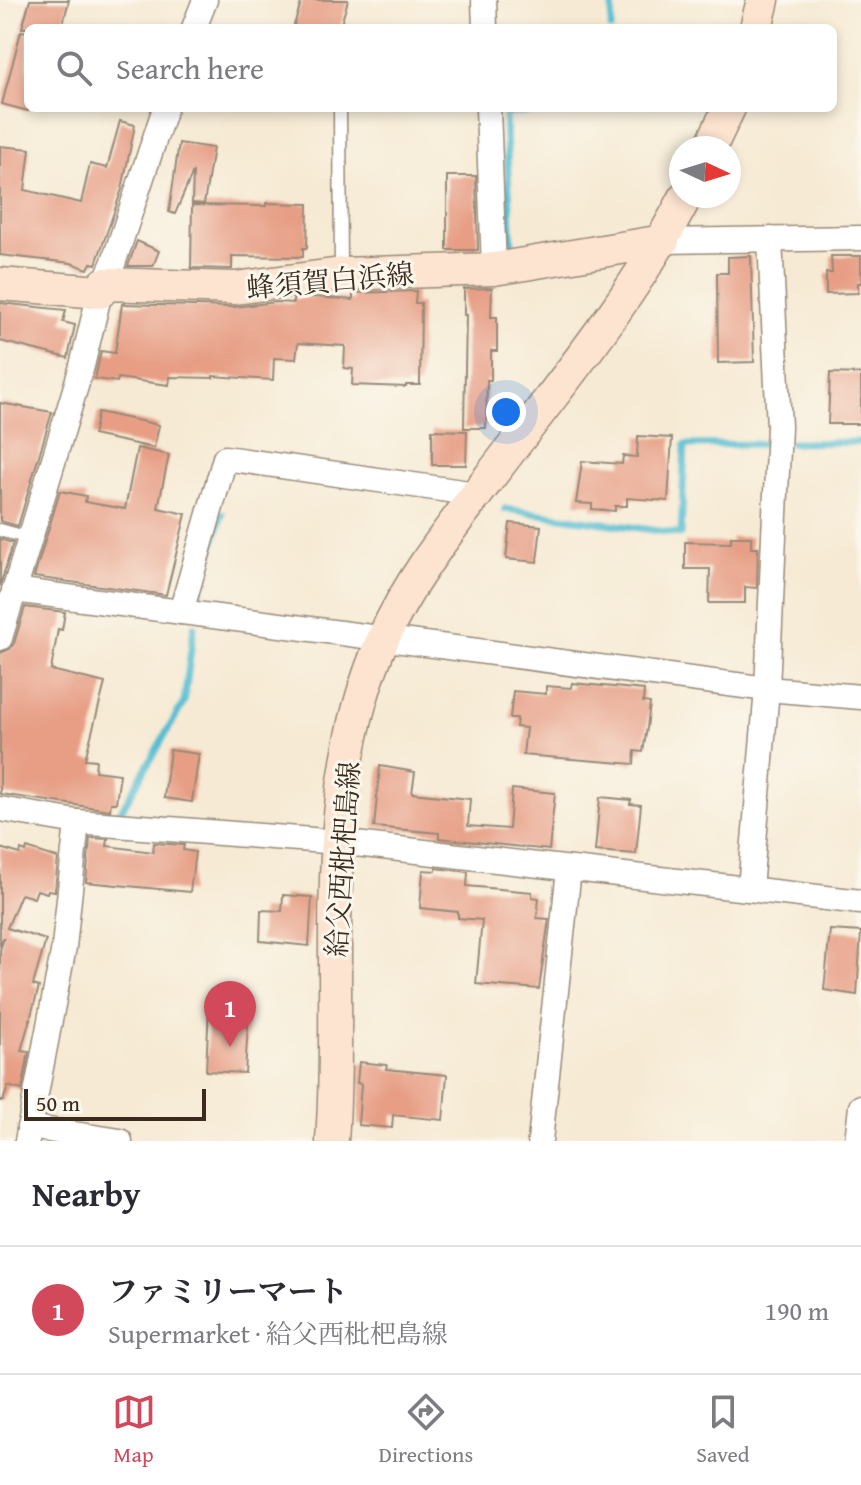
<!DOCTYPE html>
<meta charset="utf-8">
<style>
:root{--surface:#fff;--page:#f7f7f7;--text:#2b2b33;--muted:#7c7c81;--line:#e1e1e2;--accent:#d1495b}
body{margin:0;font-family:"Gentium Book Plus","Noto Serif JP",serif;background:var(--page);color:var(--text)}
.compass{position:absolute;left:669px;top:136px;width:72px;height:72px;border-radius:50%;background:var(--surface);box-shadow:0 4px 12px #0003;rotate:94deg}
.scale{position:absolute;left:24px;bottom:20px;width:182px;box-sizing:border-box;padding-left:8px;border:4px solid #3b2a1e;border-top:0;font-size:22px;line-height:28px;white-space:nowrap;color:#3b2a1e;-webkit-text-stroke:6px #fbf7ec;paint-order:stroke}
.you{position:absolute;left:506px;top:412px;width:28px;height:28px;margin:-20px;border:6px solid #fff;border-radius:50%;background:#1a73e8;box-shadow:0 0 0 12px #1a73e833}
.badge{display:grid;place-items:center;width:52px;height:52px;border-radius:50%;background:var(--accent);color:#fff;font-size:26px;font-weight:700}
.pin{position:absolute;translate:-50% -66px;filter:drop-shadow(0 2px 4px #0008)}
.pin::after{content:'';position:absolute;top:42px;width:28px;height:24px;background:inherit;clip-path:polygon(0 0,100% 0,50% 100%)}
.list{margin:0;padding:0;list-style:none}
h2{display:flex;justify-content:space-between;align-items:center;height:104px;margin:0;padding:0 32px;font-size:34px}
h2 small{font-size:26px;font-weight:400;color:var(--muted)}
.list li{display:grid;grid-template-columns:52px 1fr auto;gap:24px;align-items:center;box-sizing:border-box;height:128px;padding:0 32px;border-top:2px solid var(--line)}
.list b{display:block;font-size:30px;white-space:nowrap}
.list p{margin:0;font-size:26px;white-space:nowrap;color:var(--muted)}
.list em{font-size:26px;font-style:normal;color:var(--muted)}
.icon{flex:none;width:44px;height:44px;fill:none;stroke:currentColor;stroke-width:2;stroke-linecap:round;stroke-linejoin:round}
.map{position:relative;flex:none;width:861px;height:1141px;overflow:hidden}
.search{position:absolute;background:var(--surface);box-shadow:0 4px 12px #0003;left:24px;right:24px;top:24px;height:88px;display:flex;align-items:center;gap:20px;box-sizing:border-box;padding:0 28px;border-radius:12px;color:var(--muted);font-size:30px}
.sheet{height:232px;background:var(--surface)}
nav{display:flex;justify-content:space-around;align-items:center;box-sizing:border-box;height:112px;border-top:2px solid var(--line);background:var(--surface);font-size:22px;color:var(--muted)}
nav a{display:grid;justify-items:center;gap:4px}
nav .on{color:var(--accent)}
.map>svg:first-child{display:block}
</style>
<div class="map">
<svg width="861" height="1141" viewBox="0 0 861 1141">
<rect width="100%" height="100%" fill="#fbf7ec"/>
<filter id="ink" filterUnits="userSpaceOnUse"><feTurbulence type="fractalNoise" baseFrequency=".0125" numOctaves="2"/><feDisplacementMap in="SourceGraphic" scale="16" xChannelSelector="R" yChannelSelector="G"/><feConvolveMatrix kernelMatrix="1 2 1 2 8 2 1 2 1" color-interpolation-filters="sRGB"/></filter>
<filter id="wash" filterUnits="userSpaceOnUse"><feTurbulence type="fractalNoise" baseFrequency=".006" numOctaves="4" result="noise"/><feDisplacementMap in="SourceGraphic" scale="32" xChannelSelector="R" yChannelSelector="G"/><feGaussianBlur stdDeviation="1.8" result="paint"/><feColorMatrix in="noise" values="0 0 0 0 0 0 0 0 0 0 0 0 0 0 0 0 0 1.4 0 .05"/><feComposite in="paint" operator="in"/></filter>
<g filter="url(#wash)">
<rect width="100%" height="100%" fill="#f6ead4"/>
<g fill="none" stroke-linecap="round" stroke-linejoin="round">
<!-- stream -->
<g stroke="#54bdd1" stroke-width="7">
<polyline points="611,28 613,0"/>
<polyline points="512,249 505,114 606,108"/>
<polyline points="791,443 861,442"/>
<polyline points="505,509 681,534 685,445 767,444"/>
<polyline points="197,601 222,514"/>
<polyline points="121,811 184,702 194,627"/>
</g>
</g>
<g id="blocks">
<!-- building -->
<g fill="#e79e85">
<polygon points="30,0 69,0 62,28 22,28"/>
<polygon points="302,0 348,0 340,28 293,28"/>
<polygon points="21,31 28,32 28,111 2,104"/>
<polygon points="120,121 135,125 122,189 96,264 91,263 88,269 71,263 0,255 0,146 30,149 25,190 81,203 90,164 107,168"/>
<polygon points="179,143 213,148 204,204 192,203 193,172 175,214 169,212"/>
<polygon points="447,176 476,176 478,250 447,250"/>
<polygon points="266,203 308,204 307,248 303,248 303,257 232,256 232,269 191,268 192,205 266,206"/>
<polygon points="137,241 159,251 153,266 128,266"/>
<polygon points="751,256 754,362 718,363 717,273 728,273 728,257"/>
<polygon points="831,256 861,256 861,283 858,283 858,293 826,294 826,273 832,273"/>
<polygon points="492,288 491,317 497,317 497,351 491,351 491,380 487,380 486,428 464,428 466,315 464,315 464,289"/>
<polygon points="416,291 415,303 421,303 420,385 406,385 406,387 352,385 353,369 344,368 345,346 298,343 296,359 274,358 273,380 213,376 213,378 170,377 169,385 118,378 117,382 95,379 101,351 115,353 122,304 234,307 276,302 293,303 293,299 314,297 353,300 353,293"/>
<polygon points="0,303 66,310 63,322 75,325 68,358 0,341"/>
<polygon points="830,373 861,374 861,424 828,424"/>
<polygon points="0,403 52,412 18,526 0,521"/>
<polygon points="98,412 159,425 154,448 93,435"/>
<polygon points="432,430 467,431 466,465 432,465"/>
<polygon points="638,436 672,438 668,501 627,498 627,506 615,506 615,511 592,509 592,504 576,503 582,461 622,464 623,456 637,457"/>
<polygon points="137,448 169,455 158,508 186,514 166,595 34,577 60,491 86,496 85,502 125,509"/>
<polygon points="510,523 541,526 537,562 506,559"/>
<polygon points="731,537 751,537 751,548 758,548 757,588 745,587 745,603 709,603 710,569 685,569 685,542 731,543"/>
<polygon points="0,539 13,543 0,586"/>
<polygon points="25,607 65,612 62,630 58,629 51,670 105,683 85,759 96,760 95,771 120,774 116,803 111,803 110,810 0,794 0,653 10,649 14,643"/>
<polygon points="572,683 644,690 643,702 650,703 647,728 643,752 635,751 634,764 523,755 526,728 516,727 517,718 510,718 513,691 546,694 546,686 571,688"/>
<polygon points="170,750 199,754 192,802 164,798"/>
<polygon points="380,766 415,772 412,793 470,799 468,826 509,829 512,789 555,793 549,850 439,838 439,833 374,827"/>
<polygon points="600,797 631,800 630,804 641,805 636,854 595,851"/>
<polygon points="90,838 108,839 107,846 153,852 154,843 184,845 183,850 195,852 190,892 86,882"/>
<polygon points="0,848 20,854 21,850 26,852 27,848 58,858 55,891 48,890 47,893 37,890 34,898 21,894 7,928 46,940 33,985 39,987 21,1051 29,1052 22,1090 8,1086 3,1101 0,1101 0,950 4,937 0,944"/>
<polygon points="436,868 468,872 467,886 532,892 532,897 539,898 537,918 549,919 539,989 476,984 482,920 458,918 458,912 420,908 423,870 436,871"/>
<polygon points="283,895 312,897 309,946 260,941 261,910 282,911"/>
<polygon points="830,930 861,932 857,995 824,990"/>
<polygon points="209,1005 249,1008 245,1073 206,1071"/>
<polygon points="359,1062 387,1065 386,1069 447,1075 443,1120 393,1115 392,1128 358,1125 361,1084 357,1083"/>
</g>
</g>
</g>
<g filter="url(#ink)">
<use href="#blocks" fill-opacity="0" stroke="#988a79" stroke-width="2"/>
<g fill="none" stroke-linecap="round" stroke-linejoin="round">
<defs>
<g id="service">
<polyline points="340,108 341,273"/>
<polyline points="0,530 29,538"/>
</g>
<g id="minor">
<polyline points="484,0 485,28"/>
<polyline points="194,28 205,0"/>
<polyline points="488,108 494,269"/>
<polyline points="663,241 861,238"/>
<polyline points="104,284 113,264 165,108"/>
<polyline points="14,590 767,689 861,697"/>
<polyline points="181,612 225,458 476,494"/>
<polyline points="0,638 82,366 100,292"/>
<polyline points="0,809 77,822 338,842 861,902"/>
<polyline points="750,889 767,689 779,427 770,239"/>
<polyline points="29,1127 120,1141"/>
<polyline points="27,1141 64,947 77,822"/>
<polyline points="540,1141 569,869"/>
<polyline points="857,1141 861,1107"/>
</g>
<g id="secondary">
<polyline points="756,28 763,0"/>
<polyline points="710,148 729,108"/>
<polyline points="0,284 100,292 104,284 235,288 341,274 494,269 663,241"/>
<path d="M332,1141C344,975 313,796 383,639C409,580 450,529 489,478C558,387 634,297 686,196"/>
</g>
</defs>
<!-- service casing -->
<use href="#service" stroke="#988a79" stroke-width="15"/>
<!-- minor casing -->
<use href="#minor" stroke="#988a79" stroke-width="27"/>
<!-- secondary casing -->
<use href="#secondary" stroke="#988a79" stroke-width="35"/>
<!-- service -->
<use href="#service" stroke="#fff" stroke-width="12"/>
<!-- minor -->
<use href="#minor" stroke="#fff" stroke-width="24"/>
<!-- secondary -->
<use href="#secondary" stroke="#fde4d1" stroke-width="32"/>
</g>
</g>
<g text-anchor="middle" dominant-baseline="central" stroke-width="6" stroke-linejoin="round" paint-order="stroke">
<!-- street labels -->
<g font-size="28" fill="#3b2a1e" stroke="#fbf7ec">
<text transform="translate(330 280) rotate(-5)">蜂須賀白浜線</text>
<text transform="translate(342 859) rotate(-86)">給父西枇杷島線</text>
</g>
</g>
</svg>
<svg class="compass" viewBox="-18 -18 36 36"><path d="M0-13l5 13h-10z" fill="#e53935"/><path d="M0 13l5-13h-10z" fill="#7c7c81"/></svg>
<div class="scale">50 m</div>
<div class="you"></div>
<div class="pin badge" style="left:230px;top:1047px">1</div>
<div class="search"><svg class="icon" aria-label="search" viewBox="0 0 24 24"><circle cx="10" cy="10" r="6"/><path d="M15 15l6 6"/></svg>Search here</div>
</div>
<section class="sheet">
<h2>Nearby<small></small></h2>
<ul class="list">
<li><span class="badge">1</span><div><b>ファミリーマート</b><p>Supermarket · 給父西枇杷島線</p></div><em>190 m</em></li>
</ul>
</section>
<nav>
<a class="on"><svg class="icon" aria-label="map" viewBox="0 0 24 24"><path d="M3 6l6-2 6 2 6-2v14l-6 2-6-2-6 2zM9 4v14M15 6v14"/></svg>Map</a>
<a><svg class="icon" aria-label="directions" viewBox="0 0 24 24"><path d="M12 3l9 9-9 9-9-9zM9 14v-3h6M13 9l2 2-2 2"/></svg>Directions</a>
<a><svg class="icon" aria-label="saved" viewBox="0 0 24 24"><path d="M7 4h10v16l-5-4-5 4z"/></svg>Saved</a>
</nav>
